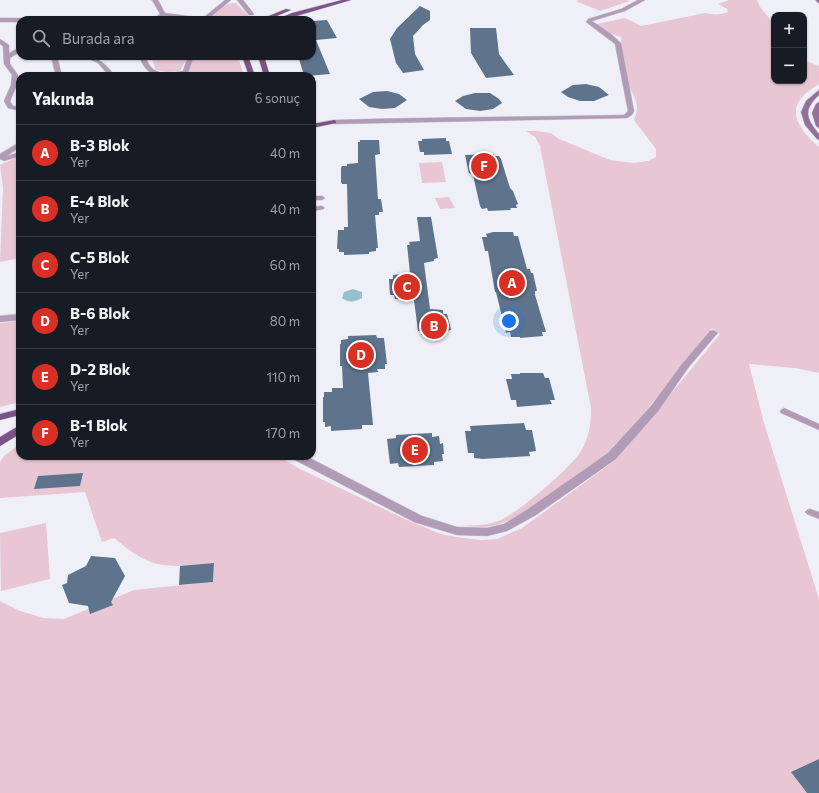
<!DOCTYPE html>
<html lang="tr">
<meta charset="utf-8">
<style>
:root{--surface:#171b24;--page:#242831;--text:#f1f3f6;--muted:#9ea1a6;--line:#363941;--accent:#d93025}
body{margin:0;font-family:Commissioner,sans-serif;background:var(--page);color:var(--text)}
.controls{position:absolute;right:12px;top:12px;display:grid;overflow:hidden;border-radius:8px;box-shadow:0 1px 3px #0004}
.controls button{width:36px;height:36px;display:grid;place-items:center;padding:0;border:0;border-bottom:1px solid var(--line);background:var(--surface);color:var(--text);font:20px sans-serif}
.you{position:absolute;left:509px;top:321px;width:14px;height:14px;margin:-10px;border:3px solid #fff;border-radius:50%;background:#1a73e8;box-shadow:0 0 0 6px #1a73e833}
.badge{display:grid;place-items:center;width:26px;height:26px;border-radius:50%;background:var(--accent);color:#fff;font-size:13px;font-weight:700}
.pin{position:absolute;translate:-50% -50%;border:2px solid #fff;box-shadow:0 1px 4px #0006}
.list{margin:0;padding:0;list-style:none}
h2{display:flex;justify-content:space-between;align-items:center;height:52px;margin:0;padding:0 16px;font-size:17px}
h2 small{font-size:13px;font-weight:400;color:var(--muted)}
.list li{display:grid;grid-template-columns:26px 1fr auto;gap:12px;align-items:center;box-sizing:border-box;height:56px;padding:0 16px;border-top:1px solid var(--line)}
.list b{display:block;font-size:15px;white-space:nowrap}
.list p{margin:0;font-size:13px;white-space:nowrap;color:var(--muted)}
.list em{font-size:13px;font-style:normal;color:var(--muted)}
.icon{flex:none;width:22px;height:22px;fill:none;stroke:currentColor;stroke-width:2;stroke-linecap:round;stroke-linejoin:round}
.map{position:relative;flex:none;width:819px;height:793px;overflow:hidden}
.search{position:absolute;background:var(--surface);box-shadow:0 1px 3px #0004;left:16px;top:16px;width:300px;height:44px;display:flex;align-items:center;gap:10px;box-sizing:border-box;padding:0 14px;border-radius:12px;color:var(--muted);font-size:15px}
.panel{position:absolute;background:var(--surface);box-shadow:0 1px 3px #0004;left:16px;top:72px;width:300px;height:388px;border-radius:12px}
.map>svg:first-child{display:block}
</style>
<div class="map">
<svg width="819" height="793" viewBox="0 0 819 793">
<rect width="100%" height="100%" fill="#efeff8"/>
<!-- green -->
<g fill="#e8c6d4">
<polygon points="579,0 626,0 630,1 600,11 576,1"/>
<path d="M729,0H757L760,7L774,24V81H804V60L819,66V84C813,88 804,93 800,100C787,117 807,136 819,147V373L795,368L749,364L764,423L819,599V793H0V601L20,611L44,618L64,619L134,590L213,582L214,563C191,565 165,570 144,559C133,554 123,545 114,538L102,542L85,492L0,498V462L4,456L17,446L20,445V456H278L300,469L407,520L441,534L456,537L480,540L497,539L522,528L617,459L720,334L712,328L622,441L609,453L518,517L497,525L483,528L459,525C473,526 485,526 498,521C517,514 567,471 579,454C589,440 591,424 591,408L540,146L535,137L526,131H536L551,133L559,139L610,160L634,163L648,161L656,157V149L634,120C644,98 625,87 620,68C618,59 622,47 621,37L611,34L597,25V24L625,18L641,26L705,13C713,15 720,15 728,12L727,9L718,4Z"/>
<polygon points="232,3 236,3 252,20 209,20 221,7"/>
<polygon points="152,56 188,56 180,71 166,72 155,69"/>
<polygon points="194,56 238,56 244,76 187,76"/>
<polygon points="20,156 20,258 0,262 3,188 0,165"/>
<polygon points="442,162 446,182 422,183 419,163"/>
<polygon points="449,197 455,208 440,209 435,198"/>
<polygon points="20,321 20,402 0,407 0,323"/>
<polygon points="46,523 50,579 1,591 0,533"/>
</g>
<!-- water -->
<path fill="#96c0cb" d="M353,289L362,292V298C355,302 348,303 342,298L344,292Z"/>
<!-- building -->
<g fill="#5d748c">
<polygon points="420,6 430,11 430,20 423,25 413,36 415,54 424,70 403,73 396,63 390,39 397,28"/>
<polygon points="327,20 337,38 316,40 330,74 307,76 305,72 303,72 298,56 312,56 312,21"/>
<polygon points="470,28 496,28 499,54 514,75 486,78 471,53"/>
<polygon points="586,84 599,87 609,95 594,101 580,101 568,97 561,92 573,85"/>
<polygon points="387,91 399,94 407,100 395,108 382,109 369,107 359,99 373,92"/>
<polygon points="475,93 490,93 499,99 502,103 493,109 480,111 466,109 455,101 463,96"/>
<polygon points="446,138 446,141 449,141 452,154 424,155 424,152 420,152 418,141 422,141 422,139"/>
<polygon points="360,140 379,140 380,154 375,155 378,199 381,199 383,212 379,212 379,215 375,215 378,248 376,248 376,251 369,252 369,254 344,255 344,252 339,252 339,249 337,249 338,230 344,230 344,227 348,227 347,184 342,184 341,182 341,168 342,166 347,166 347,164 358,163 358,142 360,142"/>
<polygon points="494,154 494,156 499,156 501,159 510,188 513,191 518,204 516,205 517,208 510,208 511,210 488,211 487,208 482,209 480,206 473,175 469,173 465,155"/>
<polygon points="417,217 431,217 438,258 434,259 434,261 424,263 430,309 443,310 443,314 447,314 451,330 446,331 447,334 441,335 421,335 421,331 418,331 414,300 395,299 394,295 390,295 389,279 393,279 393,275 410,273 407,245 410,245 409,242 420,241"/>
<polygon points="493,232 513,232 514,236 518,236 527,269 530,269 531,273 533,273 537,291 535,291 535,295 546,332 542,332 543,336 520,338 520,337 511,337 510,332 506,333 496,292 495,292 488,251 485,251 482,237 487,237 486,234"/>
<polygon points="376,335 377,338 384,338 387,364 385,364 385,369 377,369 378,372 368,373 373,425 362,425 362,429 331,431 331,426 325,427 325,422 323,422 323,397 324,397 324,392 332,392 332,388 343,388 342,366 340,366 340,344 341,344 341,340 348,339 348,336"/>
<polygon points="520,373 543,373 545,378 549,378 555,400 550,400 552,404 517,407 516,400 511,400 506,379 512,379 511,374 520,374"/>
<polygon points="524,423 526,430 532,430 536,451 529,452 530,456 483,459 474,458 474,453 468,453 465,431 471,431 470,426"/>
<polygon points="432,433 432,437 439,436 440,444 443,443 444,454 442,454 443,461 434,462 434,465 399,467 398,463 390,464 387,439 396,438 396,435"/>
<polygon points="83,473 80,486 34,489 38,476"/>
<polygon points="91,556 115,558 125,576 111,602 113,605 90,614 88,606 69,603 62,585 67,583 68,575 86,566"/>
<polygon points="214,563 213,582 179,585 180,566"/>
<polygon points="819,759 819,793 807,793 791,772"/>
</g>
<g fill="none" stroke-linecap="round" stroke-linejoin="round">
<defs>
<g id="service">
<polygon points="312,196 322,196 325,198 322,200 312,200"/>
<polygon points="322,206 324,207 324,209 312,211 312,207"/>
<polygon points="784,408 819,424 819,430 781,413 780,411"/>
<polygon points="810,509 819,512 819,519 807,514 805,512 807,510"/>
</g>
<g id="minor">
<polygon points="152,0 158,0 165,13 203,18 225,0 231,0 207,20 193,20 164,16 159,20 152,20 160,14"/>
<polygon points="237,0 243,0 254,14 253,15 249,15"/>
<path d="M638,0H645L625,11L592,21L611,34L621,43L634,111L632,115L627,118L334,124L331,122L334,120C431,117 527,117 624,115L628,111L615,44L586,22L588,19L621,9Z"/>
<polygon points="0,18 20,18 23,20 20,20 20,22 0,22"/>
<polygon points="0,39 9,45 9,53 20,47 20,52 10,58 10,64 18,75 17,85 10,101 13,106 20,107 20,111 8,108 4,101 11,85 12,75 4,64 3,46 0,44"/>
<polygon points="51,56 57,56 62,76 56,76"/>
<path d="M82,56C98,56 106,64 115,76H109L98,63Z"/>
<path d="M139,56H145C152,76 164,74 183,71L188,56H194L187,76C166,76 148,82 139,56Z"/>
<polygon points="20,142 20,147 7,156 20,152 20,156 4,161 0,159 0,154"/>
<polygon points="20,314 20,320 0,322 0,316"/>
<polygon points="713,330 718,333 716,335 688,368 659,410 616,459 536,515 507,531 487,536 457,535 414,522 293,459 292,456 306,456 422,516 457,527 487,528 504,524 528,509 608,453 651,406 682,364 710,331"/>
</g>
<g id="secondary">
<polygon points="816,0 819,0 819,3 817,2"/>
<path d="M819,90V95C803,110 806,118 819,134V140L817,139L805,125L801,112L806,101Z"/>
<polygon points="819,102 819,128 816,126 812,113 816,104"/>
</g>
<g id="primary">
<polygon points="342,0 351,0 283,20 275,20 292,13"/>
<polygon points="286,9 291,10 267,20 259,20"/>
<polygon points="242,56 248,56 255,76 249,76"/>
<polygon points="258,56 264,56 270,76 264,76"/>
<polygon points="334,120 336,121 336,123 312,128 312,124"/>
<polygon points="20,409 20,415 0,420 0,414"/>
<polygon points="20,427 20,434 0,446 0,437 15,428"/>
</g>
</defs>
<!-- service casing -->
<use href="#service" stroke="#cbcbd3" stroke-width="1"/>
<!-- minor casing -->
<use href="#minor" stroke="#cbcbd3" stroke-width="1"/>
<!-- secondary casing -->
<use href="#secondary" stroke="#cbcbd3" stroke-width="1"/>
<!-- primary casing -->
<use href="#primary" stroke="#cbcbd3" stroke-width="1"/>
<!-- service -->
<use href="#service" fill="#b19bb7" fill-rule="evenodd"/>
<!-- minor -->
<use href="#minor" fill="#b19bb7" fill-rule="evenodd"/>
<!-- secondary -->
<use href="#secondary" fill="#92719b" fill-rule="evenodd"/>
<!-- primary -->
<use href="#primary" fill="#7b5386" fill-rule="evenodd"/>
</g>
</svg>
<div class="controls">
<button>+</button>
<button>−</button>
</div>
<div class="you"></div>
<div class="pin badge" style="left:512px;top:283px">A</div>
<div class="pin badge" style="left:434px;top:326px">B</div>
<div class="pin badge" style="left:407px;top:287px">C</div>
<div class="pin badge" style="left:361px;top:355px">D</div>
<div class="pin badge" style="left:415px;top:450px">E</div>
<div class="pin badge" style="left:484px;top:166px">F</div>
<div class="search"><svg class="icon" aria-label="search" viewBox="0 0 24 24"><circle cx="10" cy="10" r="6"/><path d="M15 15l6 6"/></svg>Burada ara</div>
<section class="panel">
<h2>Yakında<small>6 sonuç</small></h2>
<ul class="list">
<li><span class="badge">A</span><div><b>B-3 Blok</b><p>Yer</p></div><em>40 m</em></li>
<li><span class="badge">B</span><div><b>E-4 Blok</b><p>Yer</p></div><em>40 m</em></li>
<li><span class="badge">C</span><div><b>C-5 Blok</b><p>Yer</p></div><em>60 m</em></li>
<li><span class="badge">D</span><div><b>B-6 Blok</b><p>Yer</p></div><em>80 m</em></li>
<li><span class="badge">E</span><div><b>D-2 Blok</b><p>Yer</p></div><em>110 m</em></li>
<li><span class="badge">F</span><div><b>B-1 Blok</b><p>Yer</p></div><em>170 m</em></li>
</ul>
</section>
</div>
